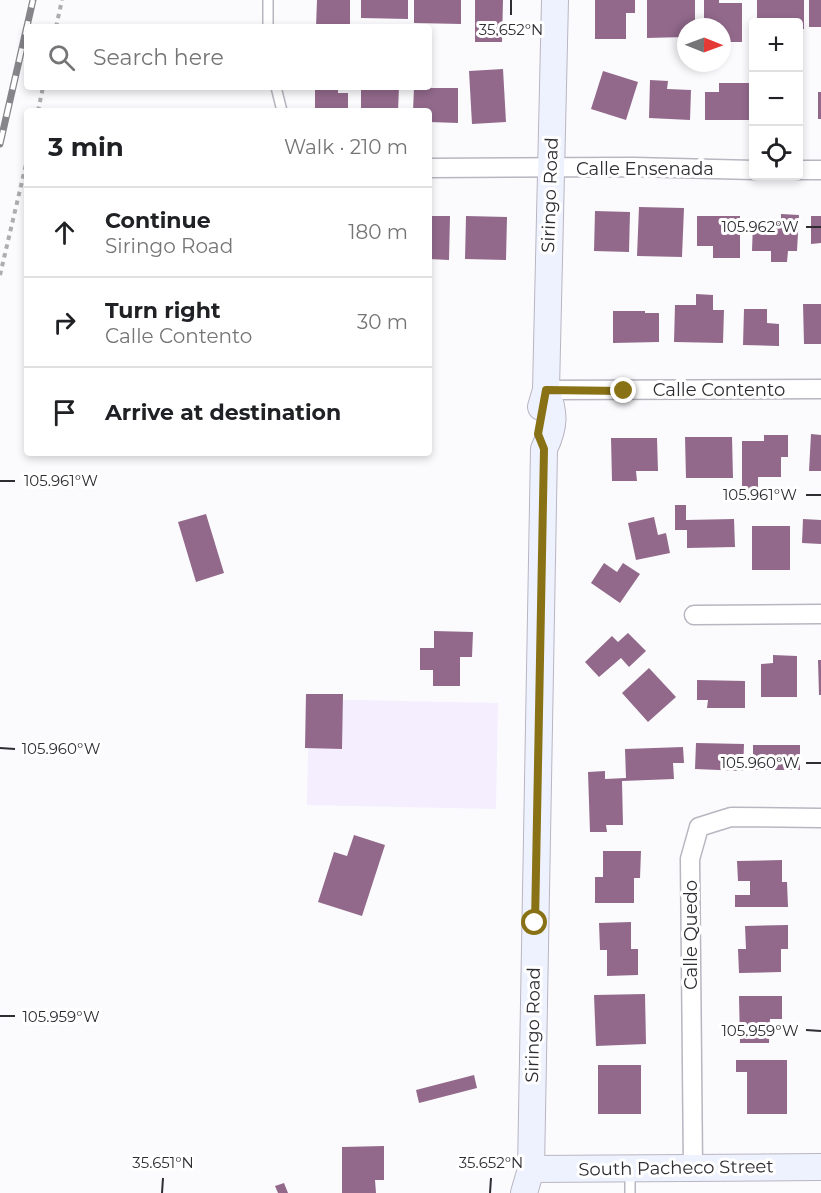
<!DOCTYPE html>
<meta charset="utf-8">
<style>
:root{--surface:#fff;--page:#f6f6f6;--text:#202124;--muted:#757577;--line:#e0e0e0}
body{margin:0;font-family:Montserrat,sans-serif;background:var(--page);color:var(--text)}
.controls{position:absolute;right:18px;top:18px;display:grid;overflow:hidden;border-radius:6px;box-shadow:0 3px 9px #0003}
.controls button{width:54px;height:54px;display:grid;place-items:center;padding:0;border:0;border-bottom:2px solid var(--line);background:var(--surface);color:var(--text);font:30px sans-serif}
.compass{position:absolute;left:677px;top:18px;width:54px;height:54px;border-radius:50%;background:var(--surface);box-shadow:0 3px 9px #0003;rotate:91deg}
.stop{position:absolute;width:18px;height:18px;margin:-14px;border:4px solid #897215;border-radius:50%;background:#fff}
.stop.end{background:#897215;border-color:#fff;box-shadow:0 2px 6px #0008}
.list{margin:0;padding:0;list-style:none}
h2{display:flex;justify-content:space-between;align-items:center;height:78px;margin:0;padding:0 24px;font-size:26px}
h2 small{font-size:20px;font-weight:400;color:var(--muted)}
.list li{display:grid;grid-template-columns:39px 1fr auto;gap:18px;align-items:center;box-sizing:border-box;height:90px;padding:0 24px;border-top:2px solid var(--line)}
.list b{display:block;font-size:22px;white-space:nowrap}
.list p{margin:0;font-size:20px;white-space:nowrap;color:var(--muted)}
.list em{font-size:20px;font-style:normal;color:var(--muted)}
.icon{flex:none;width:33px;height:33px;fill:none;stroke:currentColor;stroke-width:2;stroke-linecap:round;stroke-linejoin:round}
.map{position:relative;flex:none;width:821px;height:1193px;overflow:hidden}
.search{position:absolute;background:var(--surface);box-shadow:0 3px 9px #0003;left:24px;top:24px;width:408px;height:66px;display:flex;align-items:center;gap:15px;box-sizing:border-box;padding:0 21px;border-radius:6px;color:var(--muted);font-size:22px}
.panel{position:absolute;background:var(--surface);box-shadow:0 3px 9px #0003;left:24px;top:108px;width:408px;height:348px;border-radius:6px}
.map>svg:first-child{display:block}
</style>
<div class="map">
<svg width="821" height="1193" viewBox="0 0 821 1193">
<rect width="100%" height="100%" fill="#fbfbfd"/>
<!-- built -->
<polygon fill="#f4eefe" points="309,699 498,703 496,809 307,805"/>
<!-- building -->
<g fill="#92698b">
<polygon points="317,0 350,0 350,27 316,27"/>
<polygon points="361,0 408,0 408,19 361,18"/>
<polygon points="414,0 461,0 461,24 414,23"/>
<polygon points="475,0 503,0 502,42 475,42"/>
<polygon points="595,0 635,0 635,13 626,13 626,39 595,39"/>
<polygon points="647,0 695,0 695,27 686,27 686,37 647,38"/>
<polygon points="704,0 719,0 719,3 742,3 742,42 722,42 722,27 704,27"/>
<polygon points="757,0 804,0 804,29 798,29 798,22 779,22 779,19 757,19"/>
<rect x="809" y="0" width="12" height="27"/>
<polygon points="503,69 506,122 472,124 469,71"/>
<polygon points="603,71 638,82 626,120 591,109"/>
<polygon points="650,80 668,81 667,89 691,90 690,120 649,118"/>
<rect x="798" y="82" width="3" height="39"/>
<polygon points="719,83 750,83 750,120 705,120 705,92 719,92"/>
<polygon points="315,87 338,87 338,93 348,93 348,111 315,111"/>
<polygon points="361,87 399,87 398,111 361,111"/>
<polygon points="414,88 458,88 458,123 429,122 429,111 413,111"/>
<rect x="818" y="92" width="3" height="27"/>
<polygon points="639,207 684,208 682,257 637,256"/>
<polygon points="595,211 630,212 629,252 594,251"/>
<polygon points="781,214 799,215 797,251 788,251 787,262 771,262 771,251 752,251 753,222 781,223"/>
<polygon points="429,216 450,216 449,260 429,259"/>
<polygon points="466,216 507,217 506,260 465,259"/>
<polygon points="697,216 740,216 740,258 713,258 713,246 697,246"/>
<polygon points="811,216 821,216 821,243 811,244"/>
<polygon points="696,294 713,295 713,310 724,310 723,343 674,342 675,305 696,305"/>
<polygon points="803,304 821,304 821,344 804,344"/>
<polygon points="744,309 767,309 767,323 779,324 779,346 743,345"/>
<polygon points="613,311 645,311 645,313 659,313 659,342 613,343"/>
<polygon points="811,434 821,435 821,471 809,471"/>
<polygon points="764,435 788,435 788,457 781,457 781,477 758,477 758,493 742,493 742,441 764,441"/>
<polygon points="685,437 732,437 733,478 686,478"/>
<polygon points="611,438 657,438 658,471 636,471 637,481 612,481"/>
<polygon points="675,505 686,505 686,520 734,519 735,547 687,548 687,530 675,530"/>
<polygon points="206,514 224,573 196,582 178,522"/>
<polygon points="654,517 658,535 666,533 670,553 636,560 628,523"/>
<polygon points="803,519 821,520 821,544 802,543"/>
<rect x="752" y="526" width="38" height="44"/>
<polygon points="604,563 617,572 623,563 640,574 620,603 591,583"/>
<polygon points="434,631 473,632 472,657 460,657 460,686 433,686 433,670 420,670 420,648 434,648"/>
<polygon points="628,633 646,651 629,667 621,658 599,677 585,662 612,636 618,642"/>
<polygon points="773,655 797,656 797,697 761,697 761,664 773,663"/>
<polygon points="818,660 821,660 821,695 819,695"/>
<polygon points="649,668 676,697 648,722 622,693"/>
<polygon points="697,680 745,681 745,708 707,708 708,700 697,700"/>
<polygon points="306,694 343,694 342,749 305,748"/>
<polygon points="696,743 744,744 743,771 695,769"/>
<rect x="753" y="745" width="47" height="25"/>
<polygon points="683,747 684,763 673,763 674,779 622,781 623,825 606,825 607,832 590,832 588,772 605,771 605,779 626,778 625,749"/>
<polygon points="354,835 385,845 362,916 318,902 334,852 347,856"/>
<polygon points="603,851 641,851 640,878 634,878 634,903 595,903 595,877 603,877"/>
<polygon points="782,860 782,882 787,882 788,907 735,907 735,895 750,895 750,881 738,881 737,861"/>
<polygon points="631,922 631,949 638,949 638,975 607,976 607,950 600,950 599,923"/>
<polygon points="788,925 788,949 781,949 781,972 739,973 738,949 746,949 745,926"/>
<polygon points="645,994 646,1044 596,1046 594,995"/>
<polygon points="739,996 782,996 782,1019 770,1019 769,1043 740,1043"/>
<polygon points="736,1060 787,1060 787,1114 747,1114 747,1072 736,1072"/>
<rect x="598" y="1065" width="43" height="49"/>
<polygon points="474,1075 477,1088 419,1103 416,1090"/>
<polygon points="384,1146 384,1180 375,1180 376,1193 342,1193 342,1147"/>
<polygon points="284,1183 288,1193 278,1193 275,1186"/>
</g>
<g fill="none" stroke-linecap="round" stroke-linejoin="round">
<defs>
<g id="lane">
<polyline points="268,0 268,27"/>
<polyline points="276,87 282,111"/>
<polyline points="630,1171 630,1193"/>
</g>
<g id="street">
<polyline points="429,168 634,167 754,170"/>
<polyline points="798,170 821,170"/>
<polyline points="546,390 821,389"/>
<polyline points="694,615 821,614"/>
<polyline points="693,1168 690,859 699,827 731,817 821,818"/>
</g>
<g id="secondary">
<polyline points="541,407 546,390 555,0"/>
<polyline points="531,1169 821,1167"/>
<path d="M524,1193L531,1169L544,449C555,426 555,413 546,390"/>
</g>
</defs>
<!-- lane casing -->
<use href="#lane" stroke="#b9b5c1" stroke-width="12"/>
<!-- street casing -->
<use href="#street" stroke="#b9b5c1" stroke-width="21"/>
<!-- secondary casing -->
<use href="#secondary" stroke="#b9b5c1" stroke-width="28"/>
<!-- path -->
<g stroke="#adacaf" stroke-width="4" stroke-dasharray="4.5 4.5" stroke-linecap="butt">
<polyline points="56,27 62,0"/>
<polyline points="38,111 43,87"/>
<polyline points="0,275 27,160"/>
</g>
<!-- lane -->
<use href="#lane" stroke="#fff" stroke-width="9"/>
<!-- street -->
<use href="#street" stroke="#fff" stroke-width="18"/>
<!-- secondary -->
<use href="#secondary" stroke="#eef2fe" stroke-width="26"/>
<defs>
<polyline id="rail" points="0,144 33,0"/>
</defs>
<!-- rail casing -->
<use href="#rail" stroke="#868589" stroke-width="7"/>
<!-- rail -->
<use href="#rail" stroke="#fff" stroke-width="4.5" stroke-dasharray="14" stroke-linecap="butt"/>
</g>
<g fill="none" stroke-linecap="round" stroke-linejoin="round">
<!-- route -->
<polyline stroke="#897215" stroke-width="8" points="535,923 544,449 538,434 546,390 624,391"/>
</g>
<!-- ticks -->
<path fill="none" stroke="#2f2d32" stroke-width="2" d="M511,15V0M806,227H821M0,481H15M806,495H821M0,748L15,749M806,763H821M0,1016H15M806,1030L821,1031M162,1193L163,1178M490,1193L491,1178"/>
<g text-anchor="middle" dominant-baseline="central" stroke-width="6" stroke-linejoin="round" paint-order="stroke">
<!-- street labels -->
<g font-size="18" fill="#2f2d32" stroke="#fff">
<text x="645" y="169">Calle Ensenada</text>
<text transform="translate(550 195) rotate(-88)">Siringo Road</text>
<text x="719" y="390">Calle Contento</text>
<text transform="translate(691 935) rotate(-90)">Calle Quedo</text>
<text transform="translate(533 1025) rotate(-89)">Siringo Road</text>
<text transform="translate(676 1168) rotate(-1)">South Pacheco Street</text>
</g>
</g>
<g font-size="15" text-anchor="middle" fill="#2f2d32" stroke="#fff" stroke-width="6" stroke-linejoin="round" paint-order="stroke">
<text x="511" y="35">35.652°N</text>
<text x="760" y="232">105.962°W</text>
<text x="61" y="486">105.961°W</text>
<text x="760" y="500">105.961°W</text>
<text x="61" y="754">105.960°W</text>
<text x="760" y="768">105.960°W</text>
<text x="61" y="1022">105.959°W</text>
<text x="760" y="1036">105.959°W</text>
<text x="163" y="1168">35.651°N</text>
<text x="491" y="1168">35.652°N</text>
</g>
</svg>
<div class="controls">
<button>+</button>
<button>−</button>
<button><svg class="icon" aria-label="locate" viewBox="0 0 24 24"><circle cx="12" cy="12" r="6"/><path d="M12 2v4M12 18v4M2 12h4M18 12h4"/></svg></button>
</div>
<svg class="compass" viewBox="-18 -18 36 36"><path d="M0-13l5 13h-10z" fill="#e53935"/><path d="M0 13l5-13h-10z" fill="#757577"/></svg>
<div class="stop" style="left:535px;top:923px"></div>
<div class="stop end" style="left:624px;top:391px"></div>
<div class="search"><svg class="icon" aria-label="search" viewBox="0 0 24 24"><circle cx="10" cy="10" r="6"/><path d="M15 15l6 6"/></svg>Search here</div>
<section class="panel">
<h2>3 min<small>Walk · 210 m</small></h2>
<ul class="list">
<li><svg class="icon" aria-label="ahead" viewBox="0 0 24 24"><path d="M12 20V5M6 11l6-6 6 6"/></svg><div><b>Continue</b><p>Siringo Road</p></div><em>180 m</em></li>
<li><svg class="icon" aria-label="right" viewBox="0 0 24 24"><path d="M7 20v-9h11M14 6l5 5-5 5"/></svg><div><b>Turn right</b><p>Calle Contento</p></div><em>30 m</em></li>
<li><svg class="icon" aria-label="arrive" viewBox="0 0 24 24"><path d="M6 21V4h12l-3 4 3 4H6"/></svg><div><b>Arrive at destination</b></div></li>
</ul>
</section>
</div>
